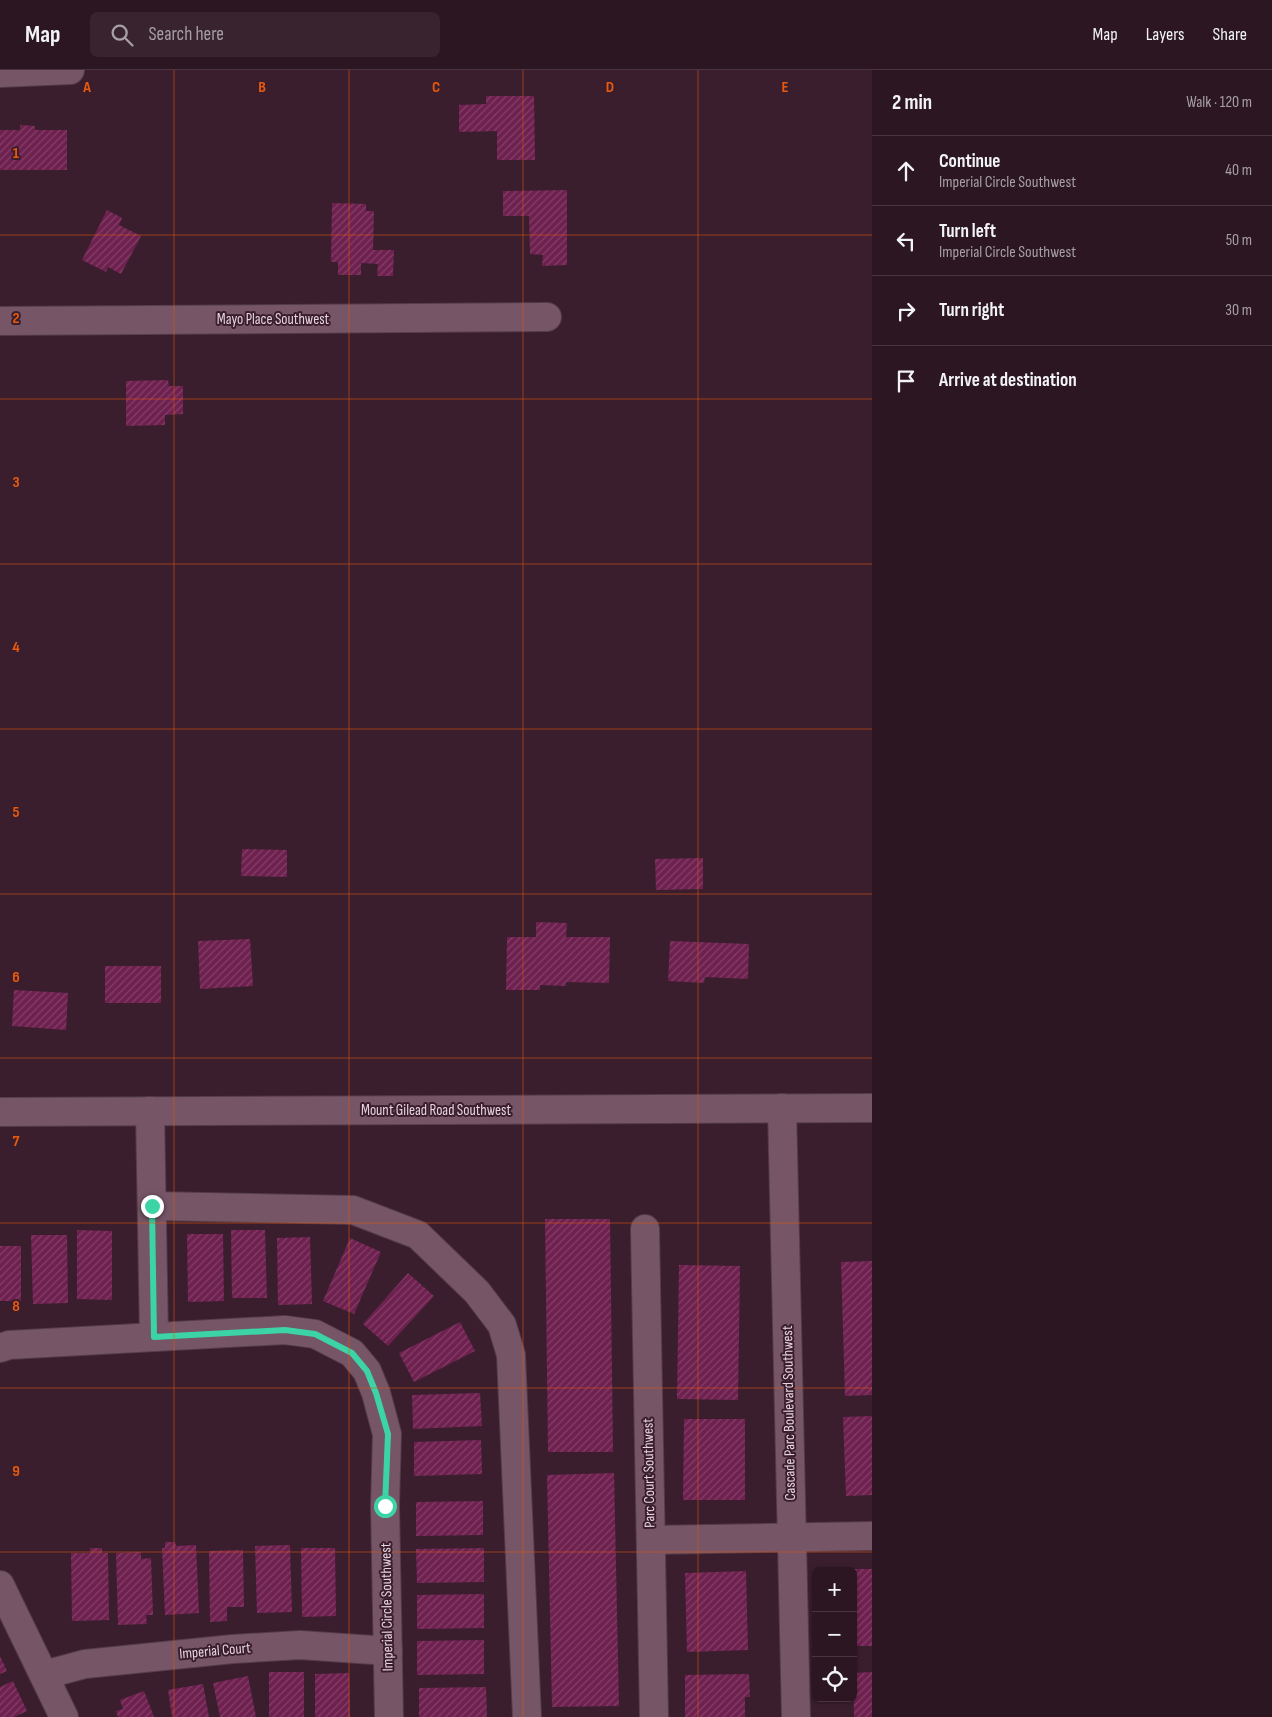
<!DOCTYPE html>
<meta charset="utf-8">
<style>
:root{--surface:#2c1622;--page:#38232f;--text:#f1f3f6;--muted:#a69fa5;--line:#483540}
body{margin:0;font-family:"Sofia Sans Condensed",sans-serif;background:var(--page);color:var(--text)}
.controls{position:absolute;right:15px;bottom:15px;display:grid;overflow:hidden;border-radius:8px;box-shadow:0 1px 4px #0004}
.controls button{width:45px;height:45px;display:grid;place-items:center;padding:0;border:0;border-bottom:1px solid var(--line);background:var(--surface);color:var(--text);font:25px sans-serif}
.stop{position:absolute;width:15px;height:15px;margin:-11px;border:4px solid #3cd4a4;border-radius:50%;background:#fff}
.stop.end{background:#3cd4a4;border-color:#fff;box-shadow:0 1px 5px #0008}
.list{margin:0;padding:0;list-style:none}
h2{display:flex;justify-content:space-between;align-items:center;height:65px;margin:0;padding:0 20px;font-size:21px}
h2 small{font-size:16px;font-weight:400;color:var(--muted)}
.list li{display:grid;grid-template-columns:32px 1fr auto;gap:15px;align-items:center;box-sizing:border-box;height:70px;padding:0 20px;border-top:1px solid var(--line)}
.list b{display:block;font-size:19px;white-space:nowrap}
.list p{margin:0;font-size:16px;white-space:nowrap;color:var(--muted)}
.list em{font-size:16px;font-style:normal;color:var(--muted)}
.icon{flex:none;width:28px;height:28px;fill:none;stroke:currentColor;stroke-width:2;stroke-linecap:round;stroke-linejoin:round}
.map{position:relative;flex:none;width:872px;height:1647px;overflow:hidden}
header{display:flex;align-items:center;gap:30px;box-sizing:border-box;height:70px;padding:0 25px;background:var(--surface);border-bottom:1px solid var(--line)}
header strong{font-size:24px}
nav{display:flex;gap:28px;margin-inline-start:auto;font-size:18px}
.search{width:350px;height:45px;background:var(--page);display:flex;align-items:center;gap:12px;box-sizing:border-box;padding:0 18px;border-radius:8px;color:var(--muted);font-size:19px}
main{display:flex}
aside{flex:1;background:var(--surface)}
.map>svg:first-child{display:block}
</style>
<header>
<strong>Map</strong>
<div class="search"><svg class="icon" aria-label="search" viewBox="0 0 24 24"><circle cx="10" cy="10" r="6"/><path d="M15 15l6 6"/></svg>Search here</div>
<nav><a>Map</a><a>Layers</a><a>Share</a></nav>
</header>
<main>
<div class="map">
<svg width="872" height="1647" viewBox="0 0 872 1647">
<defs>
<pattern id="building-hatch" width="6" height="6" patternUnits="userSpaceOnUse" patternTransform="scale(1.25)"><rect width="6" height="6" fill="#6e204f"/><path d="M-1 1l2-2M0 6l6-6M5 7l2-2" fill="none" stroke="#834068"/></pattern>
</defs>
<rect width="100%" height="100%" fill="#3a1e2d"/>
<!-- building -->
<g fill="url(#building-hatch)">
<polygon points="486,26 534,26 535,90 497,90 497,61 459,62 459,35 486,34"/>
<polygon points="20,55 35,56 35,60 67,60 67,100 0,100 0,60 20,60"/>
<polygon points="567,120 567,195 542,196 543,185 530,184 529,146 503,146 503,121"/>
<polygon points="332,133 366,134 366,141 374,141 373,180 394,180 393,206 377,206 378,194 361,193 361,205 338,205 338,192 331,192"/>
<polygon points="107,140 122,148 119,155 141,166 121,204 108,197 106,202 82,190"/>
<polygon points="168,310 169,316 183,316 183,344 165,345 165,355 126,356 126,311"/>
<polygon points="242,779 287,780 287,807 241,806"/>
<polygon points="703,788 703,819 656,820 655,789"/>
<polygon points="536,852 567,853 566,867 610,867 609,913 566,912 566,916 540,915 540,920 506,920 507,867 536,867"/>
<polygon points="250,869 253,916 200,919 198,871"/>
<polygon points="670,871 749,874 748,909 705,907 704,913 668,911"/>
<rect x="105" y="896" width="56" height="37"/>
<polygon points="14,920 68,923 66,960 12,956"/>
<polygon points="545,1149 610,1149 613,1382 548,1382"/>
<polygon points="77,1160 112,1161 112,1230 77,1229"/>
<polygon points="231,1160 265,1160 267,1228 232,1228"/>
<polygon points="187,1164 223,1164 224,1231 188,1232"/>
<polygon points="31,1165 67,1165 68,1233 33,1234"/>
<polygon points="310,1167 312,1234 278,1235 277,1168"/>
<polygon points="350,1168 381,1182 354,1244 323,1231"/>
<rect x="0" y="1176" width="21" height="55"/>
<polygon points="872,1191 872,1325 845,1326 841,1192"/>
<polygon points="679,1195 740,1196 738,1330 677,1329"/>
<polygon points="408,1203 434,1226 388,1276 363,1254"/>
<polygon points="460,1252 475,1281 414,1312 399,1283"/>
<polygon points="480,1323 482,1356 413,1359 412,1325"/>
<polygon points="872,1346 872,1425 846,1426 843,1347"/>
<polygon points="684,1349 745,1349 745,1430 683,1430"/>
<polygon points="481,1370 482,1404 414,1406 414,1372"/>
<polygon points="614,1403 619,1636 552,1637 547,1405"/>
<polygon points="483,1431 483,1465 416,1466 416,1432"/>
<polygon points="165,1472 175,1472 176,1476 196,1475 199,1543 165,1545 162,1478 165,1478"/>
<polygon points="290,1475 292,1542 257,1543 255,1476"/>
<polygon points="90,1478 102,1478 102,1483 108,1483 109,1550 72,1551 71,1483 90,1483"/>
<polygon points="301,1478 335,1478 336,1546 302,1547"/>
<polygon points="484,1478 484,1512 417,1513 416,1479"/>
<polygon points="243,1480 244,1537 227,1537 227,1551 210,1552 209,1481"/>
<polygon points="141,1482 141,1489 151,1488 153,1545 146,1545 147,1554 118,1555 116,1483"/>
<rect x="853" y="1499" width="19" height="77"/>
<polygon points="746,1501 748,1580 687,1582 685,1503"/>
<polygon points="484,1524 484,1558 417,1559 417,1525"/>
<polygon points="484,1570 484,1604 417,1605 417,1571"/>
<polygon points="0,1586 7,1601 0,1604"/>
<rect x="269" y="1602" width="35" height="45"/>
<polygon points="872,1602 872,1647 854,1647 853,1603"/>
<polygon points="349,1603 350,1647 315,1647 315,1604"/>
<polygon points="749,1604 750,1627 745,1627 745,1647 685,1647 685,1605"/>
<polygon points="248,1606 256,1647 220,1647 213,1613"/>
<polygon points="13,1611 27,1641 14,1647 0,1647 0,1617"/>
<polygon points="203,1614 209,1647 172,1647 168,1620"/>
<polygon points="486,1617 487,1647 419,1647 419,1618"/>
<polygon points="144,1621 154,1647 118,1647 116,1641 123,1639 120,1630"/>
</g>
<g fill="none" stroke-linecap="round" stroke-linejoin="round">
<defs>
<g id="minor">
<polyline points="0,3 70,0"/>
<polyline points="0,251 547,247"/>
<polyline points="782,1038 796,1647"/>
<polyline points="150,1041 154,1267"/>
<polyline points="0,1042 872,1038"/>
<polyline points="152,1136 353,1140 418,1165 477,1222 502,1255 511,1285 527,1647"/>
<polyline points="645,1159 654,1647"/>
<polyline points="0,1278 9,1275 285,1260 315,1264 352,1283 367,1301 376,1323 387,1364 385,1435 389,1647"/>
<polyline points="651,1470 872,1466"/>
<polyline points="0,1515 64,1647"/>
<polyline points="44,1605 85,1594 233,1579 300,1575 388,1581"/>
</g>
</defs>
<!-- minor casing -->
<use href="#minor" stroke="#543c49" stroke-width="30"/>
<!-- minor -->
<use href="#minor" stroke="#765566" stroke-width="28"/>
</g>
<g fill="none" stroke-linecap="round" stroke-linejoin="round">
<!-- route -->
<polyline stroke="#3cd4a4" stroke-width="6" points="152,1136 154,1267 285,1260 315,1264 352,1283 367,1301 376,1323 388,1364 385,1436"/>
</g>
<!-- grid -->
<path fill="none" stroke="#e8590c" stroke-width="1" stroke-opacity="0.55" d="M174,0V1647M349,0V1647M523,0V1647M698,0V1647M0,165H872M0,329H872M0,494H872M0,659H872M0,824H872M0,988H872M0,1153H872M0,1318H872M0,1482H872"/>
<g text-anchor="middle" dominant-baseline="central" stroke-width="4" stroke-linejoin="round" paint-order="stroke">
<!-- street labels -->
<g font-size="15" fill="#e7d4dd" stroke="#3a1e2d">
<text x="273" y="249">Mayo Place Southwest</text>
<text x="436" y="1040">Mount Gilead Road Southwest</text>
<text transform="translate(789 1343) rotate(-91)">Cascade Parc Boulevard Southwest</text>
<text transform="translate(649 1403) rotate(-91)">Parc Court Southwest</text>
<text transform="translate(387 1537) rotate(-91)">Imperial Circle Southwest</text>
<text transform="translate(215 1581) rotate(-5)">Imperial Court</text>
</g>
</g>
<g font-size="16" text-anchor="middle" font-weight="bold" fill="#e8590c" stroke="#3a1e2d" stroke-width="4" stroke-linejoin="round" paint-order="stroke">
<text x="87" y="22">A</text>
<text x="262" y="22">B</text>
<text x="436" y="22">C</text>
<text x="610" y="22">D</text>
<text x="785" y="22">E</text>
<text x="16" y="88">1</text>
<text x="16" y="253">2</text>
<text x="16" y="417">3</text>
<text x="16" y="582">4</text>
<text x="16" y="747">5</text>
<text x="16" y="912">6</text>
<text x="16" y="1076">7</text>
<text x="16" y="1241">8</text>
<text x="16" y="1406">9</text>
</g>
</svg>
<div class="controls">
<button>+</button>
<button>−</button>
<button><svg class="icon" aria-label="locate" viewBox="0 0 24 24"><circle cx="12" cy="12" r="6"/><path d="M12 2v4M12 18v4M2 12h4M18 12h4"/></svg></button>
</div>
<div class="stop" style="left:385px;top:1436px"></div>
<div class="stop end" style="left:152px;top:1136px"></div>
</div>
<aside>
<h2>2 min<small>Walk · 120 m</small></h2>
<ul class="list">
<li><svg class="icon" aria-label="ahead" viewBox="0 0 24 24"><path d="M12 20V5M6 11l6-6 6 6"/></svg><div><b>Continue</b><p>Imperial Circle Southwest</p></div><em>40 m</em></li>
<li><svg class="icon" aria-label="left" viewBox="0 0 24 24"><path d="M17 20v-9H6M10 6l-5 5 5 5"/></svg><div><b>Turn left</b><p>Imperial Circle Southwest</p></div><em>50 m</em></li>
<li><svg class="icon" aria-label="right" viewBox="0 0 24 24"><path d="M7 20v-9h11M14 6l5 5-5 5"/></svg><div><b>Turn right</b></div><em>30 m</em></li>
<li><svg class="icon" aria-label="arrive" viewBox="0 0 24 24"><path d="M6 21V4h12l-3 4 3 4H6"/></svg><div><b>Arrive at destination</b></div></li>
</ul>
</aside>
</main>
